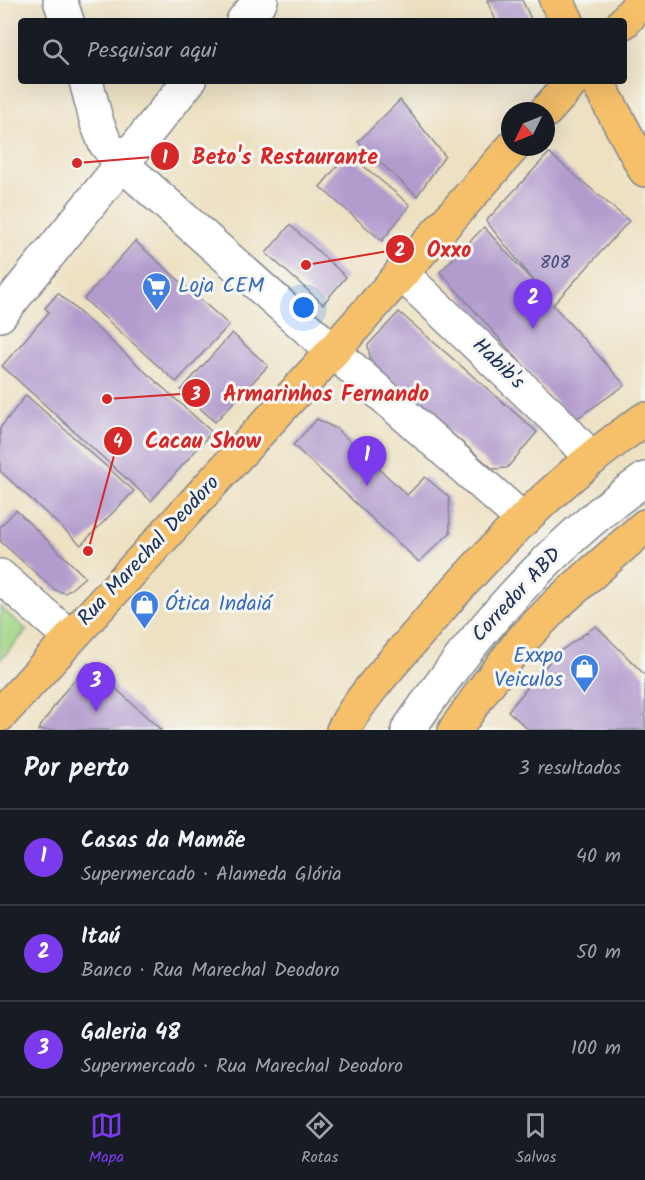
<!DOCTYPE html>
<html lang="pt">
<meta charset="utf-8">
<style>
:root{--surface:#171b24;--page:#242831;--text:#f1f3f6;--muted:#9ea1a6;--line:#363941;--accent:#7c3aed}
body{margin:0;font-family:Kalam,sans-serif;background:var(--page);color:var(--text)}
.compass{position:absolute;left:501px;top:102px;width:54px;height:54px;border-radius:50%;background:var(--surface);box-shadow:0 6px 24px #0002;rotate:227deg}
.you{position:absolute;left:304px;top:308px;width:21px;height:21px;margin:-15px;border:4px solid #fff;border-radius:50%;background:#1a73e8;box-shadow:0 0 0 9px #1a73e833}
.badge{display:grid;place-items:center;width:39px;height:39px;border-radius:50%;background:var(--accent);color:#fff;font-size:20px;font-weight:700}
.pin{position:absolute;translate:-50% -50px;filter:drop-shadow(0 2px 3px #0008)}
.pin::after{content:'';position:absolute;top:32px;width:21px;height:18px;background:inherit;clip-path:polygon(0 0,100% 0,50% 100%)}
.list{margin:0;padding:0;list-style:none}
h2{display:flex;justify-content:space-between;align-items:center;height:78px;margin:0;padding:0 24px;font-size:26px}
h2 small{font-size:20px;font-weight:400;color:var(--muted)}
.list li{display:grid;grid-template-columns:39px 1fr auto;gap:18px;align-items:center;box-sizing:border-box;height:96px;padding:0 24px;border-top:2px solid var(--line)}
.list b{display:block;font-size:22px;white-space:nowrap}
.list p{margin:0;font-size:20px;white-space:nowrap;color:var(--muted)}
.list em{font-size:20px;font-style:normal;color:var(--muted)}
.icon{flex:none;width:33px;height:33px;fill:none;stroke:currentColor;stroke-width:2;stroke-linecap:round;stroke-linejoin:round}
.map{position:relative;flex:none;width:645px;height:730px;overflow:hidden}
.search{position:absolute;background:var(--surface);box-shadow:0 6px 24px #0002;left:18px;right:18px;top:18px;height:66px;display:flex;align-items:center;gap:15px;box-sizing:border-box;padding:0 21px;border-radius:6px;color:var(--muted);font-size:22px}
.sheet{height:366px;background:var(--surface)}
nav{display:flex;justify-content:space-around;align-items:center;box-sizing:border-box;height:84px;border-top:2px solid var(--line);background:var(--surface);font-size:16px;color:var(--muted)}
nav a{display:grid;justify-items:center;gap:3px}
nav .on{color:var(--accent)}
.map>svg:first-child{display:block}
</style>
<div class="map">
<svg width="645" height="730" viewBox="0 0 645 730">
<rect width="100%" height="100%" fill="#f6f6f2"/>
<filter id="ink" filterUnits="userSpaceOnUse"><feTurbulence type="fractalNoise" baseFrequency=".0167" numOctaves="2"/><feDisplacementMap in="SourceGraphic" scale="12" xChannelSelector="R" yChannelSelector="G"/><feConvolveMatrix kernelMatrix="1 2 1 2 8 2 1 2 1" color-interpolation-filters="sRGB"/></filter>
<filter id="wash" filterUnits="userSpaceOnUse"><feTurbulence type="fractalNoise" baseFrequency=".008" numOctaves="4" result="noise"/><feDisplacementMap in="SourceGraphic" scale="24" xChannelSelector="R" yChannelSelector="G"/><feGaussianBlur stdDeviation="1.35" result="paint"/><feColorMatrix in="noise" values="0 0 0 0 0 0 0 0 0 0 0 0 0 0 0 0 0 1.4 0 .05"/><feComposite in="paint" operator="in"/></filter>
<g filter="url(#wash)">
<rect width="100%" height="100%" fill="#ede1c2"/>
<!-- green -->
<polygon fill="#a3d685" stroke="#5f8272" stroke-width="1.5" points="0,607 27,630 0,660"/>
<g id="blocks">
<!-- building -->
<g fill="#b29ccd">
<polygon points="487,0 522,0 532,21 496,21"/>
<polygon points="400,100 445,156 417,196 358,142"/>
<polygon points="348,153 410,205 382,241 320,187"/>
<polygon points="549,153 629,221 553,305 625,385 573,421 440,272 484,227 545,295 486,221"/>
<polygon points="290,225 346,277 323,304 266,253"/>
<polygon points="135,241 229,325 176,382 84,299"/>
<polygon points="58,293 212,432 151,501 2,366 49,312 45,308"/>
<polygon points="399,312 537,432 507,468 493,469 371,364 368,345"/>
<polygon points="232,333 268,366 215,422 181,390"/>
<polygon points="26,395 134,491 81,545 0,471 0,428"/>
<polygon points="317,419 337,429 407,495 425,477 449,497 450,533 419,562 293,445"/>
<polygon points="16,510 85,577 71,589 65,593 55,590 0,541 0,527"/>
<polygon points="596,626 645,675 645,730 529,730 508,711 556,654"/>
<polygon points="88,663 161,730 38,730 62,695"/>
</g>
</g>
</g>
<g filter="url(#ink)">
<use href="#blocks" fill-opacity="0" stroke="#848890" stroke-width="1.5"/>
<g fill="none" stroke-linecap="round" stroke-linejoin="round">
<defs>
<g id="minor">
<polyline points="60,0 67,21"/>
<polyline points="243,21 261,0"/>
<polyline points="86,81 97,123 105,143 122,164 522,519"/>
<polyline points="401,273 554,418 592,459"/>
<polyline points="0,315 189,81"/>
<polyline points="0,576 70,637"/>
<path d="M408,730C474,634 549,546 645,479"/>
</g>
<g id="major">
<polyline points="556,0 567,21"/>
<polyline points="624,22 643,0"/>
<polyline points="597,81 645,170"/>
<polyline points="546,111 573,81"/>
<polyline points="0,715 334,350 513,147"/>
<path d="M343,730C362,695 390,666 416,636C484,556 558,478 645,419"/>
<polyline points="455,730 483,690 521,641 559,602 645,526"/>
</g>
</defs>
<!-- minor casing -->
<use href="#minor" stroke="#848890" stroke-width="36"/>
<!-- major casing -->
<use href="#major" stroke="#848890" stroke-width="36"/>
<!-- minor -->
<use href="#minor" stroke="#fff" stroke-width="33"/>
<!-- major -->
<use href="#major" stroke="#f6c06b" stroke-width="33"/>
</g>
</g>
<!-- icons -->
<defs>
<symbol id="supermarket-pin" viewBox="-11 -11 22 30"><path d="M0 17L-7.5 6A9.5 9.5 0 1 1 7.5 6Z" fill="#3f7fe0" stroke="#f6f6f2"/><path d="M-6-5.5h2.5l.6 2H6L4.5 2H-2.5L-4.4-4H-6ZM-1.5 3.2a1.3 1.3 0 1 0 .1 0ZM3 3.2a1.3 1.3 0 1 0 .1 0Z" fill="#fff"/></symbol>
<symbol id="shop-pin" viewBox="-11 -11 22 30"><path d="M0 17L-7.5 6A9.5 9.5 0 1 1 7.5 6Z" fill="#3f7fe0" stroke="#f6f6f2"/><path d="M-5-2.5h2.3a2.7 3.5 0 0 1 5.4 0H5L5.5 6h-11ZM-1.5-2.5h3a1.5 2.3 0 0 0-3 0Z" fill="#fff"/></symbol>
</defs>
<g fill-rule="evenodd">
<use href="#supermarket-pin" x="140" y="270" width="33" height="45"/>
<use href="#shop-pin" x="128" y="588" width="33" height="45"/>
<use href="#shop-pin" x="568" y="652" width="33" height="45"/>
</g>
<g text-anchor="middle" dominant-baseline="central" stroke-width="6" stroke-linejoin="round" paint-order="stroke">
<!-- number labels -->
<g font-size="18" fill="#414a7a">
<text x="555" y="263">808</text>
</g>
<!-- shop labels -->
<g font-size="21" fill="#366cbe" stroke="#f6f6f2" text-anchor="start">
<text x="178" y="286">Loja CEM</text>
<text x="165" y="604">Ótica Indaiá</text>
<text x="563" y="656" text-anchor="end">Exxpo<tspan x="563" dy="24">Veiculos</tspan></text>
</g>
<!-- street labels -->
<g font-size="21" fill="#1b2f5e" stroke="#f6f6f2">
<text transform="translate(498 364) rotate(44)">Habib's</text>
<text transform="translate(149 551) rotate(-47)">Rua Marechal Deodoro</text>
<text transform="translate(517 595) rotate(-47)">Corredor ABD</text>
</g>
</g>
<!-- callouts -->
<path fill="none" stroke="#d62828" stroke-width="2" d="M77 163L165 156M306 265L400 249M107 399L196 393M88 551L118 441"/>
<g fill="#d62828" stroke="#f6f6f2" stroke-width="2">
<circle cx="77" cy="163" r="6"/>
<circle cx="306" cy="265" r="6"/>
<circle cx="107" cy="399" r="6"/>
<circle cx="88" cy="551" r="6"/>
<circle cx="165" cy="156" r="15"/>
<circle cx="400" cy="249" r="15"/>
<circle cx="196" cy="393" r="15"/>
<circle cx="118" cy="441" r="15"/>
</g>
<g font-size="18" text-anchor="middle" font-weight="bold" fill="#fff">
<text x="165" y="163">1</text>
<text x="400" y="256">2</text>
<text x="196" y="400">3</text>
<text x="118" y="447">4</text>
</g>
<g font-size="22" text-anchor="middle" font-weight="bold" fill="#d62828" stroke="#f6f6f2" stroke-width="6" stroke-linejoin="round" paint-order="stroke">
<text x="285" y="164">Beto's Restaurante</text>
<text x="449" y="257">Oxxo</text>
<text x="326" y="401">Armarinhos Fernando</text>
<text x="203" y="448">Cacau Show</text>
</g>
</svg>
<svg class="compass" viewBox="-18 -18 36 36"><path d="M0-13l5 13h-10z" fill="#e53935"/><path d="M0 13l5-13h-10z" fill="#9ea1a6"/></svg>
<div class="you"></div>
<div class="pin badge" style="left:367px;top:486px">1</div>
<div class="pin badge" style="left:533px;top:329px">2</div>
<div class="pin badge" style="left:96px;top:712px">3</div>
<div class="search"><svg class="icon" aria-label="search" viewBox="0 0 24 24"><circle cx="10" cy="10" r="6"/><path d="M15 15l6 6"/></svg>Pesquisar aqui</div>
</div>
<section class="sheet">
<h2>Por perto<small>3 resultados</small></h2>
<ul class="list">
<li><span class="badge">1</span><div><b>Casas da Mamãe</b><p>Supermercado · Alameda Glória</p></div><em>40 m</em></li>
<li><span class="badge">2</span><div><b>Itaú</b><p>Banco · Rua Marechal Deodoro</p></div><em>50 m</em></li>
<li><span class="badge">3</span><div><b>Galeria 48</b><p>Supermercado · Rua Marechal Deodoro</p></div><em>100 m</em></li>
</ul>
</section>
<nav>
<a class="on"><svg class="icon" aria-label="map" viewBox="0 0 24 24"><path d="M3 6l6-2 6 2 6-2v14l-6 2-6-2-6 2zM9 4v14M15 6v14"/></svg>Mapa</a>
<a><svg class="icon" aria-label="directions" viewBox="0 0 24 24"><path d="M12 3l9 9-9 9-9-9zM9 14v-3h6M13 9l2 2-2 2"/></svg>Rotas</a>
<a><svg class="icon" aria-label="saved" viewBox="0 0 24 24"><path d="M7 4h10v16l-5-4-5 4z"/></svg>Salvos</a>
</nav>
